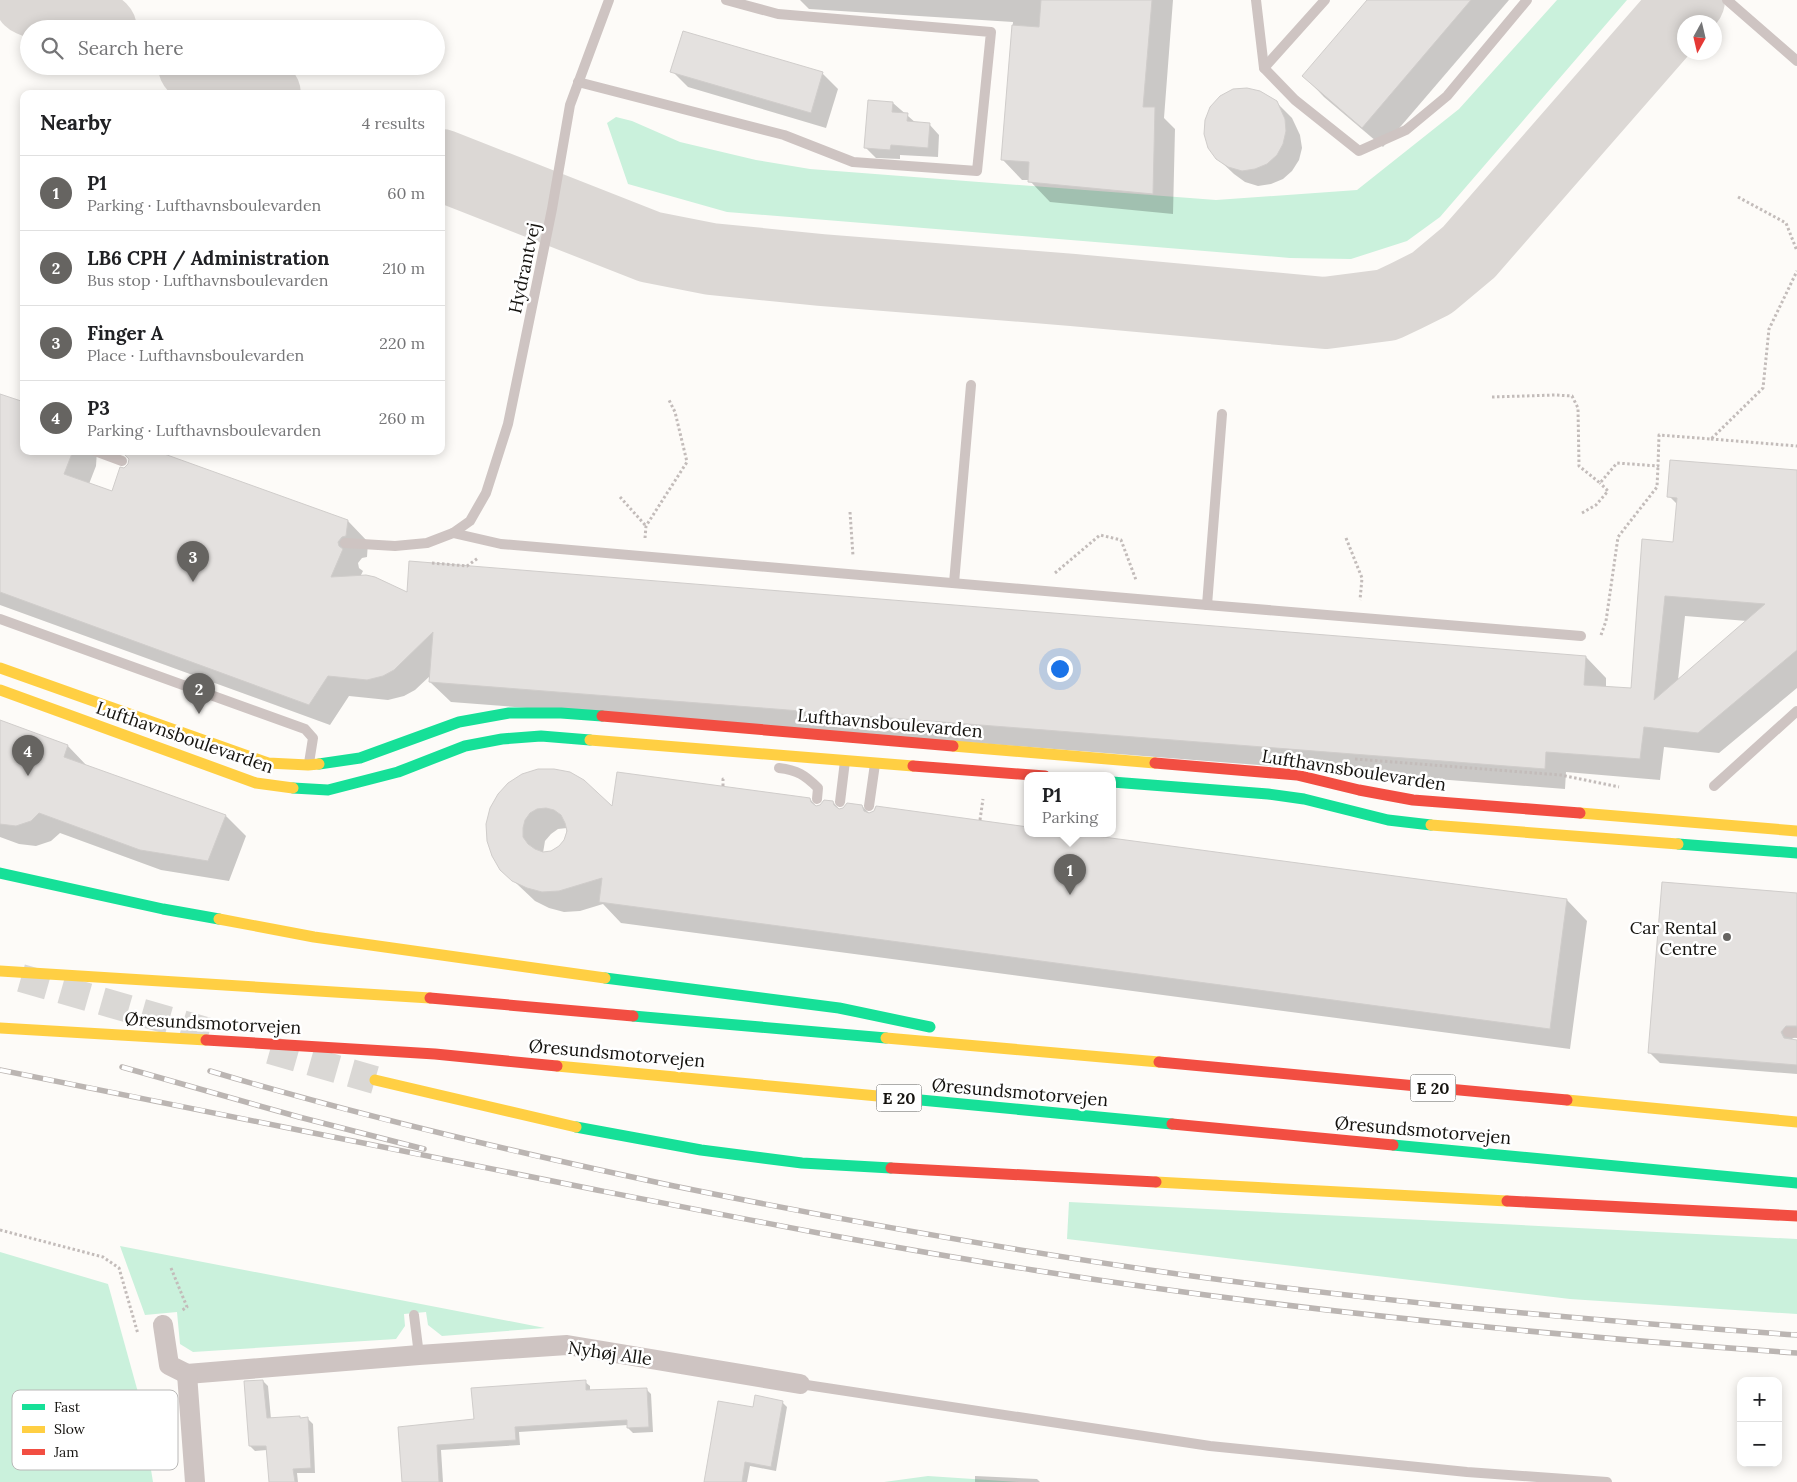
<!DOCTYPE html>
<meta charset="utf-8">
<style>
:root{--surface:#fff;--page:#f2f2f2;--text:#202124;--muted:#757577;--line:#e0e0e0;--accent:#666461}
body{margin:0;font-family:Lora,serif;background:var(--page);color:var(--text)}
.controls{position:absolute;right:15px;bottom:15px;display:grid;overflow:hidden;border-radius:10px;box-shadow:0 2px 12px #0003}
.controls button{width:45px;height:45px;display:grid;place-items:center;padding:0;border:0;border-bottom:1px solid var(--line);background:var(--surface);color:var(--text);font:25px sans-serif}
.compass{position:absolute;left:1677px;top:15px;width:45px;height:45px;border-radius:50%;background:var(--surface);box-shadow:0 2px 12px #0003;rotate:188deg}
.you{position:absolute;left:1059px;top:668px;width:18px;height:18px;margin:-12px;border:4px solid #fff;border-radius:50%;background:#1a73e8;box-shadow:0 0 0 8px #1a73e833}
.badge{display:grid;place-items:center;width:32px;height:32px;border-radius:50%;background:var(--accent);color:#fff;font-size:16px;font-weight:700}
.pin{position:absolute;translate:-50% -41px;filter:drop-shadow(0 1px 2px #0008)}
.pin::after{content:'';position:absolute;top:26px;width:18px;height:15px;background:inherit;clip-path:polygon(0 0,100% 0,50% 100%)}
.popup{position:absolute;left:1024px;top:772px;width:92px;height:65px;box-sizing:border-box;display:grid;place-content:center;border-radius:10px;background:var(--surface);filter:drop-shadow(0 1px 4px #0005);font-size:16px;white-space:nowrap;color:var(--muted)}
.popup b{font-size:19px;color:var(--text)}
.popup::after{content:'';position:absolute;left:50%;top:100%;margin-left:-10px;border:10px solid transparent;border-top-color:var(--surface)}
.list{margin:0;padding:0;list-style:none}
h2{display:flex;justify-content:space-between;align-items:center;height:65px;margin:0;padding:0 20px;font-size:21px}
h2 small{font-size:16px;font-weight:400;color:var(--muted)}
.list li{display:grid;grid-template-columns:32px 1fr auto;gap:15px;align-items:center;box-sizing:border-box;height:75px;padding:0 20px;border-top:1px solid var(--line)}
.list b{display:block;font-size:19px;white-space:nowrap}
.list p{margin:0;font-size:16px;white-space:nowrap;color:var(--muted)}
.list em{font-size:16px;font-style:normal;color:var(--muted)}
.icon{flex:none;width:28px;height:28px;fill:none;stroke:currentColor;stroke-width:2;stroke-linecap:round;stroke-linejoin:round}
.map{position:relative;flex:none;width:1797px;height:1482px;overflow:hidden}
.search{position:absolute;background:var(--surface);box-shadow:0 2px 12px #0003;left:20px;top:20px;width:425px;height:55px;display:flex;align-items:center;gap:12px;box-sizing:border-box;padding:0 18px;border-radius:28px;color:var(--muted);font-size:19px}
.panel{position:absolute;background:var(--surface);box-shadow:0 2px 12px #0003;left:20px;top:90px;width:425px;height:365px;border-radius:10px}
.map>svg:first-child{display:block}
</style>
<div class="map">
<svg width="1797" height="1482" viewBox="0 0 1797 1482">
<rect width="100%" height="100%" fill="#fdfbf8"/>
<!-- green -->
<g fill="#caf1dc">
<polygon points="1557,0 1627,0 1440,217 1407,241 1351,259 1290,258 727,212 628,184 607,123 616,117 632,121 680,142 756,160 810,169 1216,200 1357,190 1459,109"/>
<polygon points="1069,1202 1797,1239 1797,1314 1570,1299 1067,1239"/>
<polygon points="120,1246 545,1328 442,1336 428,1325 426,1312 404,1314 405,1326 396,1339 193,1352 180,1344 177,1312 145,1315"/>
<polygon points="0,1252 108,1284 139,1396 153,1482 0,1482"/>
<polygon points="928,1476 1019,1482 884,1482"/>
</g>
<!-- shadow -->
<g fill="#0003" fill-rule="evenodd">
<polygon points="800,0 1173,0 1164,118 1175,129 1173,214 1050,202 1029,180 1022,180 1002,159 1013,22 809,9"/>
<polygon points="1368,0 1509,0 1383,147 1324,97 1304,76"/>
<polygon points="672,71 822,73 838,89 826,128 688,87"/>
<polygon points="1276,102 1292,118 1300,135 1302,148 1299,160 1292,171 1283,179 1271,184 1258,186 1245,182 1234,174 1217,158"/>
<polygon points="893,103 916,123 929,124 939,135 938,157 900,155 900,159 876,158 866,148"/>
<path d="M0,395L24,451H97L96,466L89,484L112,493L124,469L129,464L348,521L368,542L367,557L362,558L358,563L359,568L363,571L360,577L408,593L1586,657L1606,678V687L1632,689L1675,543L1678,505L1669,496L1797,471V688L1719,753L1664,747L1660,780L1566,772L1565,789L451,702L430,682L431,675L415,690L404,696L388,700L349,696L330,725L0,605ZM1685,616L1747,621L1678,680Z"/>
<polygon points="0,721 68,746 88,767 226,816 246,836 229,881 161,870 60,833 51,841 36,846 19,844 0,837"/>
<path d="M499,795L613,809L810,799L817,807L833,802L840,810L862,806L870,814L1028,834H1071L1567,900L1587,921L1570,1049L621,923L603,904L580,911L564,912L549,908L535,901L501,869ZM567,828L565,840L560,847L552,852L543,853L545,841L551,834L558,829Z"/>
<polygon points="1797,894 1797,1036 1790,1040 1797,1041 1797,1074 1660,1063 1649,1052"/>
<polygon points="263,1381 268,1386 271,1419 299,1417 301,1419 308,1419 313,1424 315,1473 297,1473 298,1482 271,1482 267,1450 255,1451 250,1446"/>
<polygon points="585,1382 590,1386 590,1391 646,1389 651,1394 653,1432 633,1433 628,1428 628,1425 519,1432 520,1445 441,1450 443,1482 403,1482 400,1428 475,1420"/>
<polygon points="782,1402 787,1407 776,1471 750,1466 747,1482 706,1482 754,1408"/>
<polygon points="975,1476 1037,1479 1040,1482 975,1482"/>
</g>
<g fill="none" stroke-linecap="round" stroke-linejoin="round">
<!-- taxiway -->
<g stroke="#dcd8d5" stroke-width="72">
<polyline points="30,0 101,29"/>
<polyline points="194,66 265,94"/>
<polyline points="441,165 650,247 711,259 821,270 1073,290 1325,313 1387,305 1406,296 1432,283 1469,252 1689,0"/>
</g>
</g>
<!-- building -->
<g fill="#e4e1df" stroke="#d0cdcb" fill-rule="evenodd">
<polygon points="1041,0 1152,0 1143,107 1155,107 1153,194 1028,182 1029,162 1001,160 1012,25 1039,27"/>
<polygon points="1367,0 1471,0 1362,128 1302,76"/>
<polygon points="683,31 823,72 811,113 670,72"/>
<polygon points="1247,88 1260,91 1277,101 1285,119 1286,131 1283,144 1277,155 1267,164 1255,169 1242,171 1228,167 1216,159 1208,148 1204,134 1205,120 1210,107 1220,96 1233,89"/>
<polygon points="868,100 893,102 892,112 908,113 907,121 930,123 928,148 891,145 890,150 864,148"/>
<path d="M0,394L24,402V451H73L64,474L112,491L120,467L124,468L128,464L129,459L125,455L127,451H156L348,520L346,536L342,537L338,542L339,546L343,549L331,577L366,575L375,577L407,592L409,561L1586,656L1584,685L1631,688L1642,539L1673,542L1677,498L1667,497L1670,460L1797,470V650L1698,733L1644,727L1640,759L1546,752L1545,769L429,682L433,632L394,670L383,676L367,680L328,676L309,705L0,592ZM1665,596L1765,604L1654,700Z"/>
<polygon points="0,720 68,745 64,757 226,815 208,861 140,850 39,813 31,821 16,826 0,824"/>
<path d="M538,769H554L570,772L584,780L612,806L617,772L810,798L811,802L816,806L820,805L824,800L833,801L834,805L839,809L843,808L847,803L862,805L864,811L869,813L874,811L876,806L1028,827V834H1081L1567,899L1550,1029L599,902L602,878L559,891L542,892L527,888L512,881L500,870L492,856L487,841L486,824L490,808L498,794L508,783L522,774ZM546,808L554,810L561,815L565,823L567,831L564,840L559,846L551,851L543,852L535,849L528,844L523,837V828L525,820L530,813L537,809Z"/>
<polygon points="1662,882 1797,893 1797,1026 1786,1026 1781,1032 1784,1038 1797,1040 1797,1065 1648,1053"/>
<polygon points="263,1380 267,1418 300,1416 300,1418 308,1417 311,1468 293,1469 295,1482 269,1482 266,1446 249,1446 244,1381"/>
<polygon points="586,1380 586,1390 647,1388 649,1427 627,1428 627,1420 515,1427 516,1440 437,1445 439,1482 402,1482 398,1427 474,1419 471,1388"/>
<polygon points="755,1395 783,1401 771,1467 745,1462 742,1482 704,1482 718,1401 753,1407"/>
</g>
<g fill="none" stroke-linecap="round" stroke-linejoin="round">
<!-- highway-tunnel -->
<g stroke="#dad8d5" stroke-width="28" stroke-dasharray="28 14" stroke-linecap="butt">
<polyline points="21,978 220,1035"/>
<polyline points="270,1050 375,1080"/>
</g>
<!-- path -->
<g stroke="#c3bcba" stroke-width="3" stroke-dasharray="2.5 2.5" stroke-linecap="butt">
<polyline points="1738,197 1786,223 1797,251"/>
<polyline points="1492,397 1555,395 1572,396 1578,408 1579,466 1600,483 1617,463 1658,466 1659,435 1711,439 1763,388 1769,329 1797,271"/>
<polyline points="1711,439 1797,446"/>
<polyline points="620,497 646,526"/>
<polyline points="850,512 853,556"/>
<polyline points="1582,513 1596,505 1608,491 1600,483"/>
<polyline points="645,538 646,526 687,462 675,412 669,400"/>
<polyline points="1346,538 1362,578 1360,600"/>
<polyline points="432,563 467,566 478,558"/>
<polyline points="1055,573 1100,535 1121,540 1136,580"/>
<polyline points="1601,635 1606,621 1618,537 1657,487 1658,466"/>
<polyline points="1355,759 1561,775 1619,787"/>
<polyline points="723,786 723,779 725,779"/>
<polyline points="980,820 983,799"/>
<polyline points="0,1230 103,1257 119,1268 138,1334"/>
<polyline points="171,1268 187,1307 181,1311"/>
</g>
<!-- lane -->
<g stroke="#cec4c2" stroke-width="10">
<polyline points="1256,0 1264,68 1295,100 1359,151 1406,130 1447,96 1527,0"/>
<polyline points="1727,0 1797,61"/>
<polyline points="1264,68 1325,0"/>
<polyline points="578,82 784,135 853,162 977,171 991,32 778,14 726,0"/>
<polyline points="95,451 122,461"/>
<polyline points="453,533 470,521 486,493 508,424 552,209 570,105 609,0"/>
<polyline points="345,543 395,546 427,543 453,533 501,544 1207,605 1581,636"/>
<polyline points="954,583 971,385"/>
<polyline points="1207,605 1222,414"/>
<polyline points="0,619 305,729 313,738 309,763"/>
<path d="M779,768C797,770 805,775 818,788L817,799"/>
<polyline points="1714,786 1797,711"/>
<polyline points="840,802 845,761"/>
<polyline points="869,806 875,764"/>
<polyline points="1788,1032 1797,1033"/>
<polyline points="414,1315 419,1355"/>
<polyline points="800,1384 1210,1446 1467,1472 1607,1482"/>
</g>
<!-- street -->
<g stroke="#cec4c2" stroke-width="20">
<polyline points="163,1325 169,1365 187,1374"/>
<polyline points="187,1374 419,1355 567,1345 800,1384"/>
<polyline points="187,1374 195,1482"/>
</g>
<!-- fast -->
<g stroke="#16e098" stroke-width="11">
<polyline points="319,764 360,758 459,722 509,713 561,713 602,716"/>
<polyline points="1112,782 1268,794 1304,799 1388,820 1431,825"/>
<polyline points="293,788 328,790 398,772 465,746 502,739 541,736 590,740"/>
<polyline points="1678,844 1797,853"/>
<polyline points="0,873 163,909 219,919"/>
<polyline points="605,978 839,1008 930,1027"/>
<polyline points="633,1016 886,1038"/>
<polyline points="910,1099 1172,1124"/>
<polyline points="576,1127 701,1150 802,1163 891,1168"/>
<polyline points="1393,1145 1797,1183"/>
</g>
<!-- slow -->
<g stroke="#ffcf43" stroke-width="11">
<polyline points="0,668 268,763 308,765 319,764"/>
<polyline points="0,690 256,783 293,788"/>
<polyline points="590,740 913,766"/>
<polyline points="953,746 1155,763"/>
<polyline points="1580,813 1797,831"/>
<polyline points="1431,825 1678,844"/>
<polyline points="219,919 314,937 605,978"/>
<polyline points="0,971 430,998"/>
<polyline points="0,1028 206,1040"/>
<polyline points="886,1038 1159,1062"/>
<polyline points="557,1066 910,1099"/>
<polyline points="375,1080 576,1127"/>
<polyline points="1567,1100 1797,1122"/>
<polyline points="1156,1182 1507,1201"/>
</g>
<!-- jam -->
<g stroke="#f24e42" stroke-width="11">
<polyline points="602,716 953,746"/>
<polyline points="1155,763 1297,775 1359,790 1413,800 1580,813"/>
<polyline points="913,766 1045,776"/>
<polyline points="430,998 633,1016"/>
<polyline points="206,1040 435,1054 557,1066"/>
<polyline points="1159,1062 1567,1100"/>
<polyline points="1172,1124 1393,1145"/>
<polyline points="891,1168 1156,1182"/>
<polyline points="1507,1201 1797,1216"/>
</g>
<defs>
<g id="rail">
<polyline points="122,1067 299,1117 424,1149"/>
<path d="M0,1070C197,1109 395,1150 592,1189C739,1218 885,1247 1033,1270C1286,1310 1541,1335 1797,1353"/>
<path d="M210,1071C363,1117 518,1153 674,1186C846,1221 1019,1252 1192,1276C1393,1303 1595,1321 1797,1335"/>
</g>
</defs>
<!-- rail casing -->
<use href="#rail" stroke="#bbb5b2" stroke-width="5.5"/>
<!-- rail -->
<use href="#rail" stroke="#fff" stroke-width="4" stroke-dasharray="11" stroke-linecap="butt"/>
</g>
<!-- markers -->
<circle fill="#666461" stroke="#fff" stroke-width="2" cx="1727" cy="937" r="5"/>
<g text-anchor="middle" dominant-baseline="central" stroke-width="5" stroke-linejoin="round" paint-order="stroke">
<!-- shield labels -->
<g fill="#fff" stroke="#5b5a57" stroke-width="1">
<rect x="1410.5" y="1074.5" width="45" height="27" rx="4"/>
<rect x="876.5" y="1084.5" width="45" height="27" rx="4"/>
</g>
<g font-size="16" font-weight="bold" fill="#15130f">
<text x="1433" y="1088">E 20</text>
<text x="899" y="1098">E 20</text>
</g>
<!-- street labels -->
<g font-size="18" fill="#15130f" stroke="#fff">
<text transform="translate(524 268) rotate(-78)">Hydrantvej</text>
<text transform="translate(890 723) rotate(5)">Lufthavnsboulevarden</text>
<text transform="translate(185 737) rotate(19)">Lufthavnsboulevarden</text>
<text transform="translate(1354 770) rotate(9)">Lufthavnsboulevarden</text>
<text transform="translate(213 1023) rotate(3)">Øresundsmotorvejen</text>
<text transform="translate(617 1053) rotate(5)">Øresundsmotorvejen</text>
<text transform="translate(1020 1092) rotate(5)">Øresundsmotorvejen</text>
<text transform="translate(1423 1130) rotate(5)">Øresundsmotorvejen</text>
<text transform="translate(610 1353) rotate(8)">Nyhøj Alle</text>
</g>
<!-- poi labels -->
<g font-size="18" fill="#15130f" stroke="#fff" text-anchor="end">
<text x="1717" y="927">Car Rental<tspan x="1717" dy="21">Centre</tspan></text>
</g>
</g>
<!-- legend -->
<rect x="12" y="1390" width="166" height="80" rx="8" fill="#fff" stroke="#b9b8b7" stroke-width="1"/>
<rect x="22" y="1404" width="23" height="6" fill="#16e098"/>
<rect x="22" y="1426" width="23" height="7" fill="#ffcf43"/>
<rect x="22" y="1449" width="23" height="6" fill="#f24e42"/>
<g font-size="14" fill="#15130f">
<text x="54" y="1412">Fast</text>
<text x="54" y="1434">Slow</text>
<text x="54" y="1457">Jam</text>
</g>
</svg>
<div class="controls">
<button>+</button>
<button>−</button>
</div>
<svg class="compass" viewBox="-18 -18 36 36"><path d="M0-13l5 13h-10z" fill="#e53935"/><path d="M0 13l5-13h-10z" fill="#757577"/></svg>
<div class="you"></div>
<div class="pin badge" style="left:1070px;top:895px">1</div>
<div class="popup"><b>P1</b>Parking</div>
<div class="pin badge" style="left:199px;top:714px">2</div>
<div class="pin badge" style="left:193px;top:582px">3</div>
<div class="pin badge" style="left:28px;top:776px">4</div>
<div class="search"><svg class="icon" aria-label="search" viewBox="0 0 24 24"><circle cx="10" cy="10" r="6"/><path d="M15 15l6 6"/></svg>Search here</div>
<section class="panel">
<h2>Nearby<small>4 results</small></h2>
<ul class="list">
<li><span class="badge">1</span><div><b>P1</b><p>Parking · Lufthavnsboulevarden</p></div><em>60 m</em></li>
<li><span class="badge">2</span><div><b>LB6 CPH / Administration</b><p>Bus stop · Lufthavnsboulevarden</p></div><em>210 m</em></li>
<li><span class="badge">3</span><div><b>Finger A</b><p>Place · Lufthavnsboulevarden</p></div><em>220 m</em></li>
<li><span class="badge">4</span><div><b>P3</b><p>Parking · Lufthavnsboulevarden</p></div><em>260 m</em></li>
</ul>
</section>
</div>
